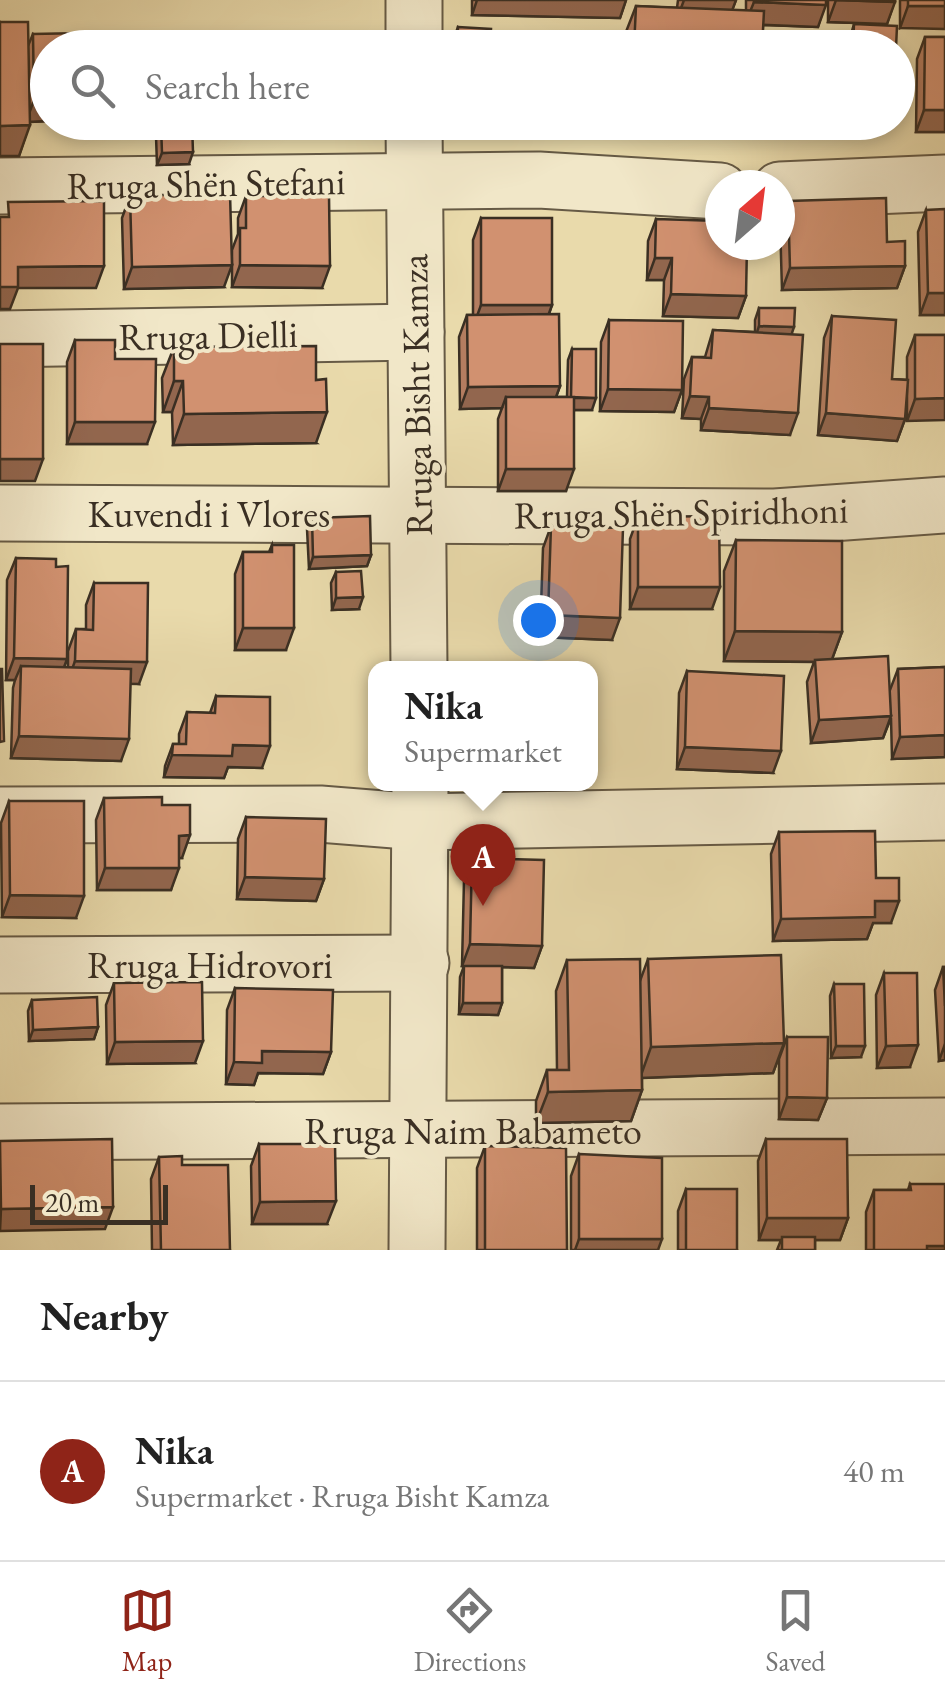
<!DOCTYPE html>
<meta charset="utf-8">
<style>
:root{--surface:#fff;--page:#f2f2f2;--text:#222;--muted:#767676;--line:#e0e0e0;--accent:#8f2418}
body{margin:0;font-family:"EB Garamond",serif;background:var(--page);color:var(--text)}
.compass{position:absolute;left:705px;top:170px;width:90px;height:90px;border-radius:50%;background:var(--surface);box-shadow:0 5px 15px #0003;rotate:28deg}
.scale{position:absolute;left:30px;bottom:25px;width:138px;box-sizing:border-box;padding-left:10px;border:5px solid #3a2f23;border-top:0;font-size:28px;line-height:35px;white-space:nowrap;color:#3a2f23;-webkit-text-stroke:8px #f1e7c8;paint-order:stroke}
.you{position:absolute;left:538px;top:620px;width:35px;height:35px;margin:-25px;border:8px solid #fff;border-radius:50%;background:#1a73e8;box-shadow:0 0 0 15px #1a73e833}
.badge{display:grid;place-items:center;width:65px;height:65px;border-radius:50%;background:var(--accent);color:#fff;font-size:32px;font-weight:700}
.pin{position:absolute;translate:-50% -82px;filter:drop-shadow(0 2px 5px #0008)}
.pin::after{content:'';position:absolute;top:52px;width:35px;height:30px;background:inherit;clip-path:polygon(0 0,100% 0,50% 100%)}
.popup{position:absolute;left:368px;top:661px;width:230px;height:130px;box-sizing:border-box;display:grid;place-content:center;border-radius:20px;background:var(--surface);filter:drop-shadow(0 2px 8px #0005);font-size:32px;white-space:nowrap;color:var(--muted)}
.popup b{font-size:38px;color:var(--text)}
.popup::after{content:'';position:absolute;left:50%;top:100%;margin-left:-20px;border:20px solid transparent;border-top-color:var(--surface)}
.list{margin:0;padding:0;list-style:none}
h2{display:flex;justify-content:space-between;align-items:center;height:130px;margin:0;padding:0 40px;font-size:42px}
h2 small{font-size:32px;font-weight:400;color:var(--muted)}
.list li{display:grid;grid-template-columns:65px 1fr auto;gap:30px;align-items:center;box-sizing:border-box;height:180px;padding:0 40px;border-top:2px solid var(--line)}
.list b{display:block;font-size:38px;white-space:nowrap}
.list p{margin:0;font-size:32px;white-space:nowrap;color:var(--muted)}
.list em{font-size:32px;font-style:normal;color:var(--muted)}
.icon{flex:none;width:55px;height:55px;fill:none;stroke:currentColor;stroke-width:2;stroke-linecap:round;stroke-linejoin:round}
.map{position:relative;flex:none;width:945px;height:1250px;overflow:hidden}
.search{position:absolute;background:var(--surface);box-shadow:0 5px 15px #0003;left:30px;right:30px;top:30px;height:110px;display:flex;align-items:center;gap:25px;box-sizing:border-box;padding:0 35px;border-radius:55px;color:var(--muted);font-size:38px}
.sheet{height:310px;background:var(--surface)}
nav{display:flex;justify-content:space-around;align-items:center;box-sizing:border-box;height:140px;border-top:2px solid var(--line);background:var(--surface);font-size:28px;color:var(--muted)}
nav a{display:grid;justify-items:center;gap:5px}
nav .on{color:var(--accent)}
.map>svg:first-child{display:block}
</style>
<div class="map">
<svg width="945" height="1250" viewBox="0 0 945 1250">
<rect width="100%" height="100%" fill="#e9daab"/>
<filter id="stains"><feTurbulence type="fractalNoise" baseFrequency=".002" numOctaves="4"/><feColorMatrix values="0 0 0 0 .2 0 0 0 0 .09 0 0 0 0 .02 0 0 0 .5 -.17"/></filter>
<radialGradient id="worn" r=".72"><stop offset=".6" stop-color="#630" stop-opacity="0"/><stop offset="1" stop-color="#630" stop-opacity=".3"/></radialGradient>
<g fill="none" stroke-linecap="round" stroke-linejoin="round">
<defs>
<g id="minor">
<polyline points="414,0 414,48"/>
<polyline points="414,122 419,668"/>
<polyline points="0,186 539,180 720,191"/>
<polyline points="780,190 945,183"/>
<polyline points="0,339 416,332"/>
<polyline points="0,513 775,517 945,505"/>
<polyline points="0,815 320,814 420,822 945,812"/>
<polyline points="0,965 421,963"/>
<polyline points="0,1132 945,1126"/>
<polyline points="417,1250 420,786"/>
</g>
</defs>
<!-- minor casing -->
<use href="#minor" stroke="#665a45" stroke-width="59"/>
<!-- minor -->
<use href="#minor" stroke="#f1e7c8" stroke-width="55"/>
</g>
<!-- wall -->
<g fill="#b47d60" stroke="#3a2f23" stroke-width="2.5">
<polygon points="472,0 626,0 620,18 472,15"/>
<polygon points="678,0 736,0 732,10 746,11 746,0 826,0 818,27 763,25 762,48 624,48 624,37 636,6 677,8"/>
<polygon points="828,0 895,0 887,24 828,22"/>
<polygon points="900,0 945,0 900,28"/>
<polygon points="0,22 28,46 33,34 48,48 48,121 30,122 19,156 0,156"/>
<polygon points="854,24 896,48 767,48 770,39 849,41"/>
<polygon points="458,27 490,48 453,48 454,38"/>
<polygon points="925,37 945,37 945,132 916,132 917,59"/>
<polygon points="161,125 189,164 157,165 156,136"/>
<polygon points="130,196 224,287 124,289 122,218"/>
<polygon points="246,196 322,288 232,287 232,250 238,234 238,218"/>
<polygon points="788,201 887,242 905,266 897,288 782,290 780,222"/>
<polygon points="926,210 945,315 920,315 918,232"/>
<polygon points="481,218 552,305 549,314 560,386 556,397 567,397 568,360 572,349 592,410 574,410 566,491 498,491 498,419 502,408 460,409 459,337 467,315 473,315 473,240"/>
<polygon points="656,219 746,296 738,318 663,316 664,280 647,280 648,241"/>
<polygon points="759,308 792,334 790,435 701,430 701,419 682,418 684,379 692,357 705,357 713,330 755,332 755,320"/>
<polygon points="832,316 892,379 907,380 907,357 915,335 945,335 907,421 907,385 905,419 897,441 818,435 824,338"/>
<polygon points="609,320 682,390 674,412 600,411 601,342"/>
<polygon points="75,340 115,359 147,444 67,444 67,362"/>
<polygon points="174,347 316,443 173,445 172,412 163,412 162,378"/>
<polygon points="638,517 712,609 630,609 630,539"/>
<polygon points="312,518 371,555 367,566 309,569 307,529"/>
<polygon points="551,526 612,640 540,637 543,548"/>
<polygon points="736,540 842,632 832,659 890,690 898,669 945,667 945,757 892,759 891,718 883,738 811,743 807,682 814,662 724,661 724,571"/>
<polygon points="272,545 286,650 235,650 235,574 243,552 269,552"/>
<polygon points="16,558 56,567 67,659 64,667 68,667 68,651 76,629 86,629 86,605 94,583 139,684 130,683 121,761 11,758 13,688 15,680 6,680 7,580"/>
<polygon points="336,572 359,609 332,610 331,583"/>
<polygon points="687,671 773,773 677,769 679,693"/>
<polygon points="216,696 262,768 228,767 224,778 164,777 165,766 173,744 179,744 179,734 187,712 210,713"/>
<polygon points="104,798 162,805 182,858 179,858 171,890 97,890 96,820"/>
<polygon points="9,801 76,918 2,917 1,823"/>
<polygon points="246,817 324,879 316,901 237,899 238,839"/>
<polygon points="779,832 876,878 891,923 873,923 867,939 773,941 771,854"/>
<polygon points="472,858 542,946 534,968 502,967 502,1003 498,1015 459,1014 460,977 464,966 462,966 464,880"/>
<polygon points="648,959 784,1043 773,1073 642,1078 642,1090 631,1121 536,1123 536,1101 547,1070 557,1070 556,991 567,960 640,981"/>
<polygon points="943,967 945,967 945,1060 939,1061 935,990"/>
<polygon points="884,973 910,1067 877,1068 876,995"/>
<polygon points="114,983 195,1063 107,1064 106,1005"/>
<polygon points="834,984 861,1057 831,1058 830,996"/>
<polygon points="235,988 331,1052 323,1074 258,1073 254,1085 226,1084 227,1010"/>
<polygon points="32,1000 98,1027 94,1039 29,1041 28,1011"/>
<polygon points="787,1037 827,1098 818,1120 779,1119 779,1059"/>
<polygon points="766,1139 848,1218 840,1240 815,1240 815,1250 777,1250 781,1240 759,1240 758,1161"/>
<polygon points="259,1144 327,1224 252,1224 251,1166"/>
<polygon points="485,1146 567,1250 477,1250 477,1168"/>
<polygon points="579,1154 658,1250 571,1250 571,1176"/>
<polygon points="159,1157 182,1165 230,1250 152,1250 151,1179"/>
<polygon points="910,1184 945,1250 866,1250 866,1212 874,1190 908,1190"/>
<polygon points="686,1189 737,1250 678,1250 678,1211"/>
</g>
<!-- shaded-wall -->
<g fill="#92664e" stroke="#3a2f23" stroke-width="2.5">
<polygon points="477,0 626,0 620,18 472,15"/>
<polygon points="684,0 736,0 729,19 677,19"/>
<polygon points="836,0 895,2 887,24 828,22"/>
<polygon points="754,2 826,5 818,27 745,24"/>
<polygon points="908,6 945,6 945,29 900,28"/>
<polygon points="48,99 48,121 26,122 34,100"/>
<polygon points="924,110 945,110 945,132 916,132"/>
<polygon points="256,122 341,122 340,127 253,129"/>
<polygon points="497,122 549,122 545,133 494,129"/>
<polygon points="556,122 607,122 605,127"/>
<polygon points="764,122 844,122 841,133 761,130"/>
<polygon points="30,125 19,156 0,156 0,126"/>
<polygon points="193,152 189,164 157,165 162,153"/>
<polygon points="655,258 672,258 664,280 647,280"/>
<polygon points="232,265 224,287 124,289 132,267"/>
<polygon points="240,265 330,266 322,288 232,287"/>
<polygon points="104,266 96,288 18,288 10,309 0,309 0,287 18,267"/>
<polygon points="905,266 897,288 782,290 790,268"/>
<polygon points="928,293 945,293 945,315 920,315"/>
<polygon points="671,294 746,296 738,318 663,316"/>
<polygon points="481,305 552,305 544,327 473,327"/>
<polygon points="759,326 794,327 790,339 755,338"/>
<polygon points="174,381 183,381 172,412 163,412"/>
<polygon points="560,386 552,408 506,397 502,408 460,409 468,387"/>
<polygon points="608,389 682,390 674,412 600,411"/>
<polygon points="690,396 709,397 701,419 682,418"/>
<polygon points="571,398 596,398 592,410 567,410"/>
<polygon points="945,398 945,420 907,421 915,399"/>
<polygon points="709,408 798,413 790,435 701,430"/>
<polygon points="327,412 316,443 173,445 184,414"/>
<polygon points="826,413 905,419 897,441 818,435"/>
<polygon points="75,422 155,422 147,444 67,444"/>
<polygon points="0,459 43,459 35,481 0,481"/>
<polygon points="506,469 574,469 566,491 498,491"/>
<polygon points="371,555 367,566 309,569 313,557"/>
<polygon points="638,587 720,587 712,609 630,609"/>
<polygon points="363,597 359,609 332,610 336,598"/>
<polygon points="548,615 620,618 612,640 540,637"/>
<polygon points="243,628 294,628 286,650 235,650"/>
<polygon points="735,631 842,632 831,662 724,661"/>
<polygon points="14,658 67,659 59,681 21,666 15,680 6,680"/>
<polygon points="75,661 147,662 139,684 67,683"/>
<polygon points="891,716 883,738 811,743 819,720"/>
<polygon points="945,735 945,757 892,759 900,737"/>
<polygon points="19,736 129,739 121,761 11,758"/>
<polygon points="233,745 270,746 262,768 228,767 224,778 164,777 172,755"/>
<polygon points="685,747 781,751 773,773 677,769"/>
<polygon points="190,835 182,858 171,858 179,836"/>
<polygon points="105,868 179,868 171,890 97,890"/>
<polygon points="245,877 324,879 316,901 237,899"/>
<polygon points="10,895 84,896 76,918 2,917"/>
<polygon points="875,901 899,901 891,923 873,923 867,939 773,941 781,919"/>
<polygon points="470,944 542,946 534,968 462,966"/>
<polygon points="463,1003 502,1003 498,1015 459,1014"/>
<polygon points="98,1027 94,1039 29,1041 33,1030"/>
<polygon points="203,1041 195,1063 107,1064 115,1042"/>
<polygon points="784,1043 773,1073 640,1078 651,1047"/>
<polygon points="945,1044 945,1060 939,1061"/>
<polygon points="918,1045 910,1067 877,1068 886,1046"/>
<polygon points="836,1046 865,1046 861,1057 831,1058"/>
<polygon points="262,1051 331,1052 323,1074 258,1073 254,1085 226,1084 234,1062"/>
<polygon points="642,1090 631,1121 536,1123 548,1092"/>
<polygon points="787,1097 827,1098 818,1120 779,1119"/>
<polygon points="336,1201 327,1224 252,1224 260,1202"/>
<polygon points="113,1207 105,1229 0,1231 1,1209"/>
<polygon points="767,1218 848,1218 840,1240 759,1240"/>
<polygon points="579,1239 662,1239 658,1250 575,1250"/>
<polygon points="927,1246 945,1246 945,1250 925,1250"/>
</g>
<!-- building -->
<g fill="#d19170" stroke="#3a2f23" stroke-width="2.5">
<polygon points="754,0 826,0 826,5 754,2"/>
<polygon points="836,0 895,0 895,2"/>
<rect x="908" y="0" width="37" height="6"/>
<polygon points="636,6 764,11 762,48 634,48"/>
<polygon points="0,22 28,22 30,125 0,126"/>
<polygon points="854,24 897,26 896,48 853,48"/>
<polygon points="458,27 491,29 490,48 457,48"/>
<polygon points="136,32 136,48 48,48 48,99 34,100 33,34"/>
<polygon points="509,36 618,46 618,48 508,48"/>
<polygon points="925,37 945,37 945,110 924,110"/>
<polygon points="770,39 851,41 850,48 770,48"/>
<polygon points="346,42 346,48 260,48 260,44"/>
<polygon points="192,123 193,152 162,153 161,125"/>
<polygon points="230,193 232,265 132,267 130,196"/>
<polygon points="246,196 329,196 330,266 240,265 240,228 246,228"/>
<polygon points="886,198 887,242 905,241 905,266 790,268 788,201"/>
<polygon points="104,201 104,266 18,267 18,287 0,287 0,217 9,217 8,202"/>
<polygon points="945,209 945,293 928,293 926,210"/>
<rect x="481" y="218" width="71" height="87"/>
<polygon points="656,219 720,221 720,245 747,245 746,296 671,294 672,258 655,258"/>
<polygon points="759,308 795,308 794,327 759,326"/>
<polygon points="559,314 560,386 468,387 467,315"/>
<polygon points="832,316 896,320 892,379 908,380 905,419 826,413"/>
<polygon points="609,320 683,321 682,390 608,389"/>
<polygon points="713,330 803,335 798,413 709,408 709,397 690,396 692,357 711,358"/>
<polygon points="915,335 945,335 945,398 915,399"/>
<polygon points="75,340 115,340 115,359 156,359 155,422 75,422"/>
<rect x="0" y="344" width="43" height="115"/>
<polygon points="316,346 316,380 326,379 327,412 184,414 183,381 174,381 174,347"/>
<polygon points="572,349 596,349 596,398 571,397"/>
<rect x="506" y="397" width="68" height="72"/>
<polygon points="370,516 371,555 313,557 312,518"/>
<polygon points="719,516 720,587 638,587 638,517"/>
<polygon points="551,526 623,528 620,618 548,615"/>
<polygon points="736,540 842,541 842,632 735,631"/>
<polygon points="272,545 294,545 294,628 243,628 243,552 272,552"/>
<polygon points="16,558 56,559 56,567 68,566 67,659 14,658"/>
<polygon points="361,571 363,597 336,598 336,572"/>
<polygon points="94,583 148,583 147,662 75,661 76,629 93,630"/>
<polygon points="888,656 891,716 819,720 815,660"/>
<polygon points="21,666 131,669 129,739 19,736"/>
<polygon points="945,667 945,735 900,737 898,669"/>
<polygon points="0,669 2,669 4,741 0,742"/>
<polygon points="687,671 784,676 781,751 685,747"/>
<polygon points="216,696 270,697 270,746 233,745 232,756 172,755 173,744 186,744 187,712 215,713"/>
<polygon points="162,797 162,805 190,805 190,835 179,836 179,868 105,868 104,798"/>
<polygon points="9,801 84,801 84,896 10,895"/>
<polygon points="246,817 326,819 324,879 245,877"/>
<polygon points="875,831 876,878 899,878 899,901 875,901 875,917 781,919 779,832"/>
<polygon points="472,858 544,860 542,946 470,944"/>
<polygon points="781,955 784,1043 651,1047 648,959"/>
<polygon points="640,959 642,1090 548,1092 547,1070 569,1070 567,960"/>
<polygon points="464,966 502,966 502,1003 463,1003"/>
<polygon points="943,967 945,967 945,1006"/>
<polygon points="884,973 917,973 918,1045 886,1046"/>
<polygon points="202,982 203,1041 115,1042 114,983"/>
<polygon points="834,984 864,984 865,1046 836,1046"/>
<polygon points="235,988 333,990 331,1052 262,1051 262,1063 234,1062"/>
<polygon points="97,997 98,1027 33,1030 32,1000"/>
<polygon points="787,1037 828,1037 827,1098 787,1097"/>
<polygon points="112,1139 113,1207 1,1209 0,1141"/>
<polygon points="766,1139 847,1139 848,1218 767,1218"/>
<polygon points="259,1144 335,1144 336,1201 260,1202"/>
<polygon points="485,1146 566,1148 567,1250 485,1250"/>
<polygon points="579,1154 662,1158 662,1239 579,1239"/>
<polygon points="182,1156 182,1165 228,1165 230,1250 161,1250 159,1157"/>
<polygon points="910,1184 945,1184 945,1246 927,1246 927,1250 874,1250 874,1190 911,1190"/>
<rect x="686" y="1189" width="51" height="61"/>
<rect x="782" y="1237" width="33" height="13"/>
</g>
<g text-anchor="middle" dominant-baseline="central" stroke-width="8" stroke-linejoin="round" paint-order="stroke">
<!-- street labels -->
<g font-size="38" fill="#3a2f23" stroke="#f1e7c8">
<text transform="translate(206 183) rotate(-1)">Rruga Shën Stefani</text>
<text transform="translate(208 335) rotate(-1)">Rruga Dielli</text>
<text transform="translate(416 395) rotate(-91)">Rruga Bisht Kamza</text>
<text transform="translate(681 512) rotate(-1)">Rruga Shën Spiridhoni</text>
<text x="209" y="513">Kuvendi i Vlores</text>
<text x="210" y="964">Rruga Hidrovori</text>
<text x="473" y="1130">Rruga Naim Babameto</text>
</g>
</g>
<rect width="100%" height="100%" filter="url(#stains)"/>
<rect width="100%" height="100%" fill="url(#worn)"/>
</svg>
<svg class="compass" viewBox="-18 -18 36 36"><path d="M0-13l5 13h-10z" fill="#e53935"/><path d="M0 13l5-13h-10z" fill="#767676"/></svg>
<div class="scale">20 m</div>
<div class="you"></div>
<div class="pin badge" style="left:483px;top:906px">A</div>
<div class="popup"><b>Nika</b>Supermarket</div>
<div class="search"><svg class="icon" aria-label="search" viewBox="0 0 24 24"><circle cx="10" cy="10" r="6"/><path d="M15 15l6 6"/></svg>Search here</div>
</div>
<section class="sheet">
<h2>Nearby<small></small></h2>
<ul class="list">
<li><span class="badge">A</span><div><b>Nika</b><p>Supermarket · Rruga Bisht Kamza</p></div><em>40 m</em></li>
</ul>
</section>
<nav>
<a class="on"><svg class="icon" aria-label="map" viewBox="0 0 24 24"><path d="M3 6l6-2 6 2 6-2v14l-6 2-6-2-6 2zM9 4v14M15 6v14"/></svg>Map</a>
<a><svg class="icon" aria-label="directions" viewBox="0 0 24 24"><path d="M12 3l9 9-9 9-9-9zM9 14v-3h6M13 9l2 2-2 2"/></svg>Directions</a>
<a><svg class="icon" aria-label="saved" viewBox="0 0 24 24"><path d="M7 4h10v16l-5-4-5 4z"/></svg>Saved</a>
</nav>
